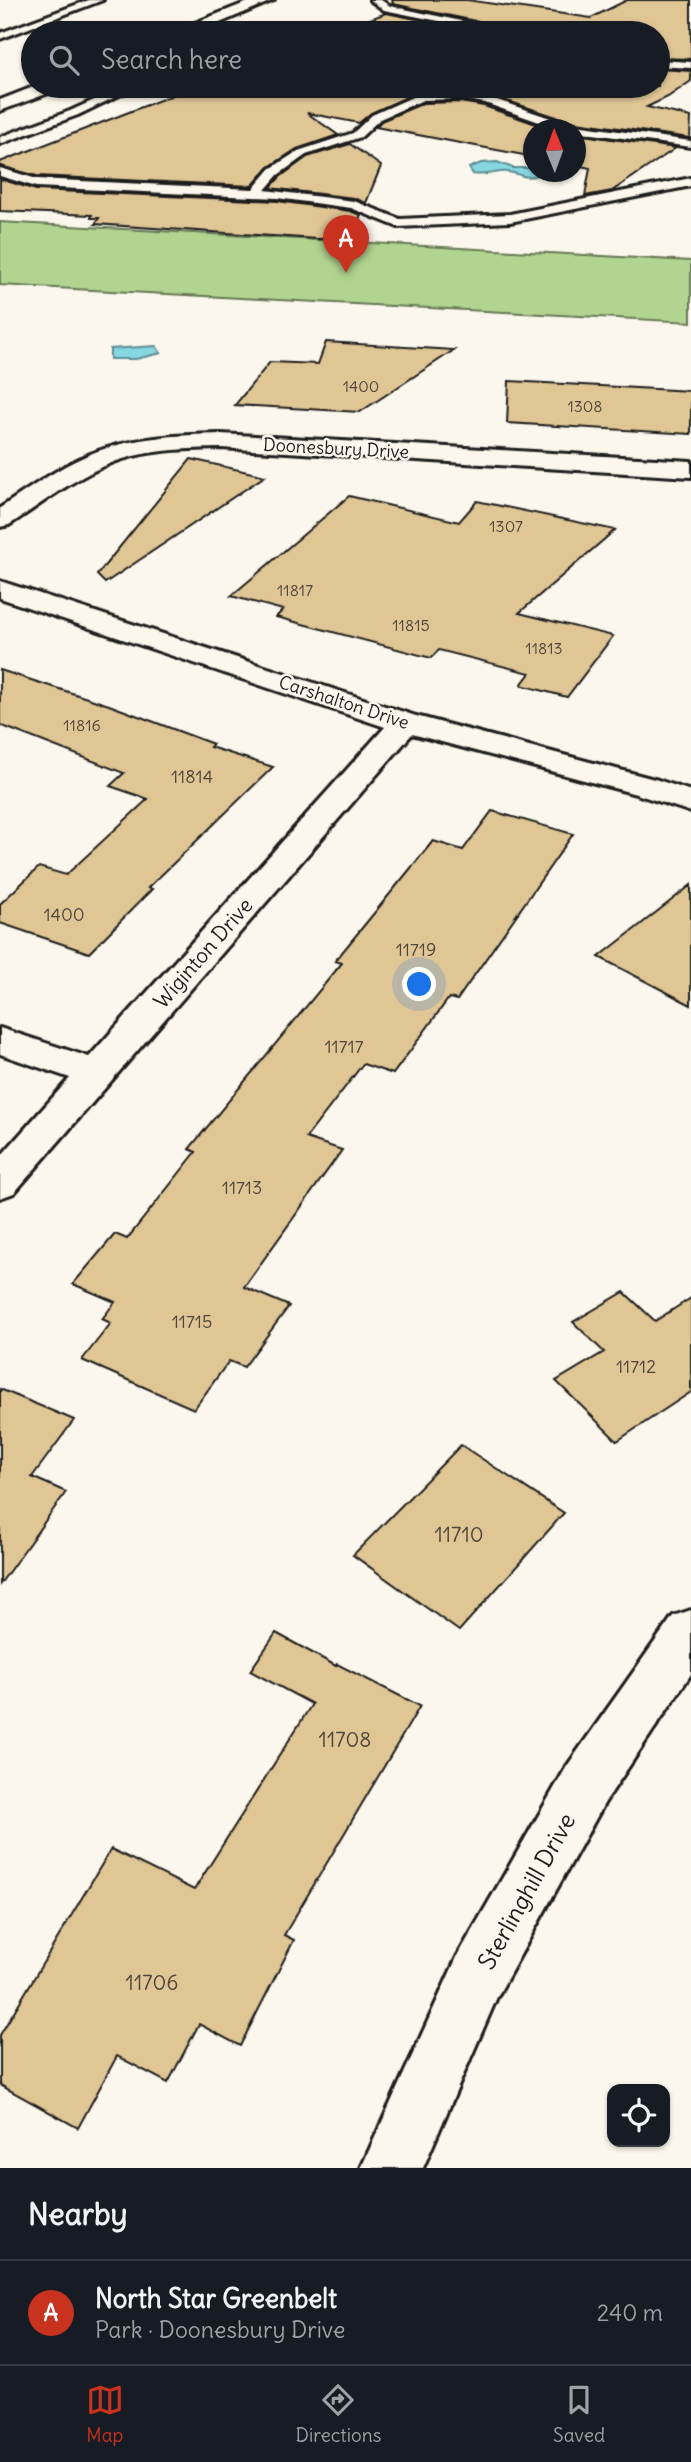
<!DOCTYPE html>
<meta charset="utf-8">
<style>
:root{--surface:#171b24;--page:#242831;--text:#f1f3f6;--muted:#9ea1a6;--line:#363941;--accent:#c8321e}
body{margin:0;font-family:Delius,sans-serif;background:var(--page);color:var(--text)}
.controls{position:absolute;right:21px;bottom:21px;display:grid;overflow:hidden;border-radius:14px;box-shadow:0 2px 5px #0004}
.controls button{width:63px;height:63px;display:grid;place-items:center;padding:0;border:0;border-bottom:2px solid var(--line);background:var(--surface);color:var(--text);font:35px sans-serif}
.compass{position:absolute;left:523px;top:119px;width:63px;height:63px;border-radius:50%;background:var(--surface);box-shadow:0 2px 5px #0004;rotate:359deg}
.you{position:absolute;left:420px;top:985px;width:24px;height:24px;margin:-18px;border:5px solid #fff;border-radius:50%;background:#1a73e8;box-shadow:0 0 0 10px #1a73e833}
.badge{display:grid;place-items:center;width:46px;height:46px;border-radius:50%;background:var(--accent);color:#fff;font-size:23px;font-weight:700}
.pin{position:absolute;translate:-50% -58px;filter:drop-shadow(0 2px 4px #0008)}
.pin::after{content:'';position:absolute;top:37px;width:24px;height:21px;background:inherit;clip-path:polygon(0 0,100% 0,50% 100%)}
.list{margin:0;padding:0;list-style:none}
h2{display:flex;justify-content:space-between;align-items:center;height:91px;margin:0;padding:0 28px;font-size:30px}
h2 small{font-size:23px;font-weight:400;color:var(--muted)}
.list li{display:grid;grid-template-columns:46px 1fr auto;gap:21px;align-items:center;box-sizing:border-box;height:105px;padding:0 28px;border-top:2px solid var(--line)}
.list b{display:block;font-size:26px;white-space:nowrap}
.list p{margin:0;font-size:23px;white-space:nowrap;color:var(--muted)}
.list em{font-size:23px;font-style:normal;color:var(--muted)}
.icon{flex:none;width:38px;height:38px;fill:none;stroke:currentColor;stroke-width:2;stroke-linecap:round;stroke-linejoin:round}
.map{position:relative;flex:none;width:691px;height:2168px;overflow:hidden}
.search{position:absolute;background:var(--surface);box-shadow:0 2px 5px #0004;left:21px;right:21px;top:21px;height:77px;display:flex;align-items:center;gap:18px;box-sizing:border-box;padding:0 24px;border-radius:38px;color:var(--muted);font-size:26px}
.sheet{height:196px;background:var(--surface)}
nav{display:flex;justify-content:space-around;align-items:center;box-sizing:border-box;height:98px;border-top:2px solid var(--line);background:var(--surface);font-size:19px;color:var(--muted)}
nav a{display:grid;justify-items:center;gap:4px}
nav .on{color:var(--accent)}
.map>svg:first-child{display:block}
</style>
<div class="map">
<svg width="691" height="2168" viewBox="0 0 691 2168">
<rect width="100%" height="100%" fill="#fbf7ec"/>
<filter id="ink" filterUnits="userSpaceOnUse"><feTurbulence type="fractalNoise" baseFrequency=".0143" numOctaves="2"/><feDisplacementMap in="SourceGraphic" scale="14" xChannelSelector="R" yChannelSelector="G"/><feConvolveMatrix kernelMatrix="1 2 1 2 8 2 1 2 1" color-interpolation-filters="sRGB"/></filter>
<g filter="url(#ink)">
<!-- green -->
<polygon fill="#b1d590" stroke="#667856" stroke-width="2" points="0,222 691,261 691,322 0,285"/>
<!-- water -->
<g fill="#87d7e2" stroke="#5c8c93" stroke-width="2">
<path d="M497,162L513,168H533L534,172H545C520,184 520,169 501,172C490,173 484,176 473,174L469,168L481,163Z"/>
<polygon points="156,346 161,353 136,359 110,359 110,349"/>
</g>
<!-- building -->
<g fill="#e0c695" stroke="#1c1c1c" stroke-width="2">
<polygon points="392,0 467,0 591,18 627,0 691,0 691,59 658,58 658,33 521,33 519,30 393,4"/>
<polygon points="386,13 487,33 333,33"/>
<polygon points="658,69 691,71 691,81 668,97 647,107 691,117 690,138 569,121 492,96 460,90 416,93 371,113 359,123 307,113 338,135 297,149 269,167 252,186 37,176 0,166 0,162 196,86 658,86"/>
<polygon points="460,102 484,106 553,130 534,130 534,157 376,127 381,121 424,103"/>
<polygon points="576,134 676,148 612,191 585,196 590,168 576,165"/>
<polygon points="350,144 381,166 366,203 354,198 270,188 280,177 307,157"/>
<polygon points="0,179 36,190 277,201 350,211 361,215 351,238 317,239 95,224 99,218 91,218 92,215 0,211"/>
<polygon points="326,342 454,350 360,412 235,405 270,362 318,364"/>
<polygon points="509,381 691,391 691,434 507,423"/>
<polygon points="191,459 265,476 105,583 97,575"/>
<polygon points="349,496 459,522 477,501 615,530 519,613 613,636 567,697 521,685 530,673 439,650 431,658 276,617 283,610 231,596"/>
<polygon points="0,670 109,705 213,744 210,747 273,767 148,888 152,889 89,953 0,923 0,904 39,867 66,875 148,799 110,786 124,773 0,725"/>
<polygon points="492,811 573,834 457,1000 449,998 393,1074 363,1064 306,1138 342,1150 244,1287 289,1306 244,1367 229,1361 194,1409 82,1360 111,1323 102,1319 115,1302 73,1284 115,1234 127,1239 196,1152 189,1149 342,963 335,961 433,841 463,850"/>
<polygon points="691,885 691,1005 599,957"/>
<polygon points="624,1292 655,1321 691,1298 691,1392 617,1441 556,1381 604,1352 573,1322"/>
<polygon points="0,1389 74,1420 32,1477 66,1492 0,1584"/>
<polygon points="461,1445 564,1513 459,1631 353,1555"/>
<polygon points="276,1633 336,1666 337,1664 420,1706 284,1935 294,1940 240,2046 199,2024 168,2083 117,2056 78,2128 0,2085 0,2035 111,1849 194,1890 312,1704 250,1671"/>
</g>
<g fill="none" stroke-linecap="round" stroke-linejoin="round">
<defs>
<g id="service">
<polygon points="89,0 103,0 0,39 0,33"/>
<polygon points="370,0 381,0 390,6 518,33 499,33 384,10"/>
<polygon points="658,60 691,62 691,68 658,66"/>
<polygon points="125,86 138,86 78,115 0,144 0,137 70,111"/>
<polygon points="460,93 491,98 568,124 691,141 691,147 562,130 485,103 460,99 423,100 380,119 361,137 306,155 278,175 265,190 354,201 400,219 510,214 691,178 691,186 510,222 398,227 351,208 277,198 36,187 0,176 0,168 37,179 253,189 270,169 298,151 353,133 372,115 417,95"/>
</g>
<g id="minor">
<polygon points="253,0 274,0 196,33 175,33 177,30"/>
<polygon points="36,86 59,86 57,90 0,111 0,100"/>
<path d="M221,434L691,461V477L221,448C189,449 154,449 123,459C81,472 46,501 9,525L0,527V508C29,489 57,468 88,455C130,437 176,435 221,434Z"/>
<polygon points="0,581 416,716 658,780 691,791 691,812 636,794 412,734 14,1193 0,1198 0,1157 70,1078 0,1054 0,1028 89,1057 385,727 0,598"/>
<polygon points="691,1610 691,1674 605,1802 497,1997 423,2168 361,2168 457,1957 567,1766 673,1616"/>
</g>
</defs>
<!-- service casing -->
<use href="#service" stroke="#1c1c1c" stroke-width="6"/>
<!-- minor casing -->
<use href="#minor" stroke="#1c1c1c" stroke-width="6"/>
<!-- service -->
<use href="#service" fill="#fbf7ec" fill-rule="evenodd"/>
<!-- minor -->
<use href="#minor" fill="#fbf7ec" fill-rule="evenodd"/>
</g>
</g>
<g text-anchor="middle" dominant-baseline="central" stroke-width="5" stroke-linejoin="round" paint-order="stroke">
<!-- far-number labels -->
<g font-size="16" fill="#4d463a">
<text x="361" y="386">1400</text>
<text x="585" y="406">1308</text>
<text x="506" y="526">1307</text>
<text x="295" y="590">11817</text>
<text x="411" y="625">11815</text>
<text x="544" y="648">11813</text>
<text x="82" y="725">11816</text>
</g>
<!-- far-street labels -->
<g font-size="18" fill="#1c1c1c" stroke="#fbf7ec">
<text transform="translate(336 448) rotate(3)">Doonesbury Drive</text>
<text transform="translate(344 702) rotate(18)">Carshalton Drive</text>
</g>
<!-- number labels -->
<g font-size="18" fill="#4d463a">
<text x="192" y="776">11814</text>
<text x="64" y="914">1400</text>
<text x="416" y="949">11719</text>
<text x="344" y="1046">11717</text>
<text x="242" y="1187">11713</text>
<text x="192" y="1321">11715</text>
<text x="636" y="1366">11712</text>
</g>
<!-- street labels -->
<g font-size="21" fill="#1c1c1c" stroke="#fbf7ec">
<text transform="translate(203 953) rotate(-49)">Wiginton Drive</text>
</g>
<!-- near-number labels -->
<g font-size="21" fill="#4d463a">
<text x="459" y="1534">11710</text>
<text x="345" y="1739">11708</text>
<text x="152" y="1982">11706</text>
</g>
<!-- near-street labels -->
<g font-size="24" fill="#1c1c1c" stroke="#fbf7ec">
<text transform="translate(526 1891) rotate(-61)">Sterlinghill Drive</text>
</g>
</g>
</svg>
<div class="controls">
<button><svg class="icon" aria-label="locate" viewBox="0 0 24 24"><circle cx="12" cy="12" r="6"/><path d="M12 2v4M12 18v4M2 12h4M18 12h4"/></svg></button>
</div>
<svg class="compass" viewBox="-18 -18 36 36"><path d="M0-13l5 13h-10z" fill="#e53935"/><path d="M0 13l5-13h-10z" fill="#9ea1a6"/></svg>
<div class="you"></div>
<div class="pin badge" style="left:346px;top:273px">A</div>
<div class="search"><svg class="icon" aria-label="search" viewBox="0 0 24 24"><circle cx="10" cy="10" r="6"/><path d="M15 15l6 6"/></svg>Search here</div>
</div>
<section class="sheet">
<h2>Nearby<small></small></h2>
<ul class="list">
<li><span class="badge">A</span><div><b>North Star Greenbelt</b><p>Park · Doonesbury Drive</p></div><em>240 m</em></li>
</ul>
</section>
<nav>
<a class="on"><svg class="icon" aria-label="map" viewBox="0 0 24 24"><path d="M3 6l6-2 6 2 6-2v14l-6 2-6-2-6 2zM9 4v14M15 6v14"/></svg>Map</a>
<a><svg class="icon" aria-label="directions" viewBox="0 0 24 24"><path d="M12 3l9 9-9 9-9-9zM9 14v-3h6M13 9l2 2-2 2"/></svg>Directions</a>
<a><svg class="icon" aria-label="saved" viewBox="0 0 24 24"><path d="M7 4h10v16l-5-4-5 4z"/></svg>Saved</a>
</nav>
